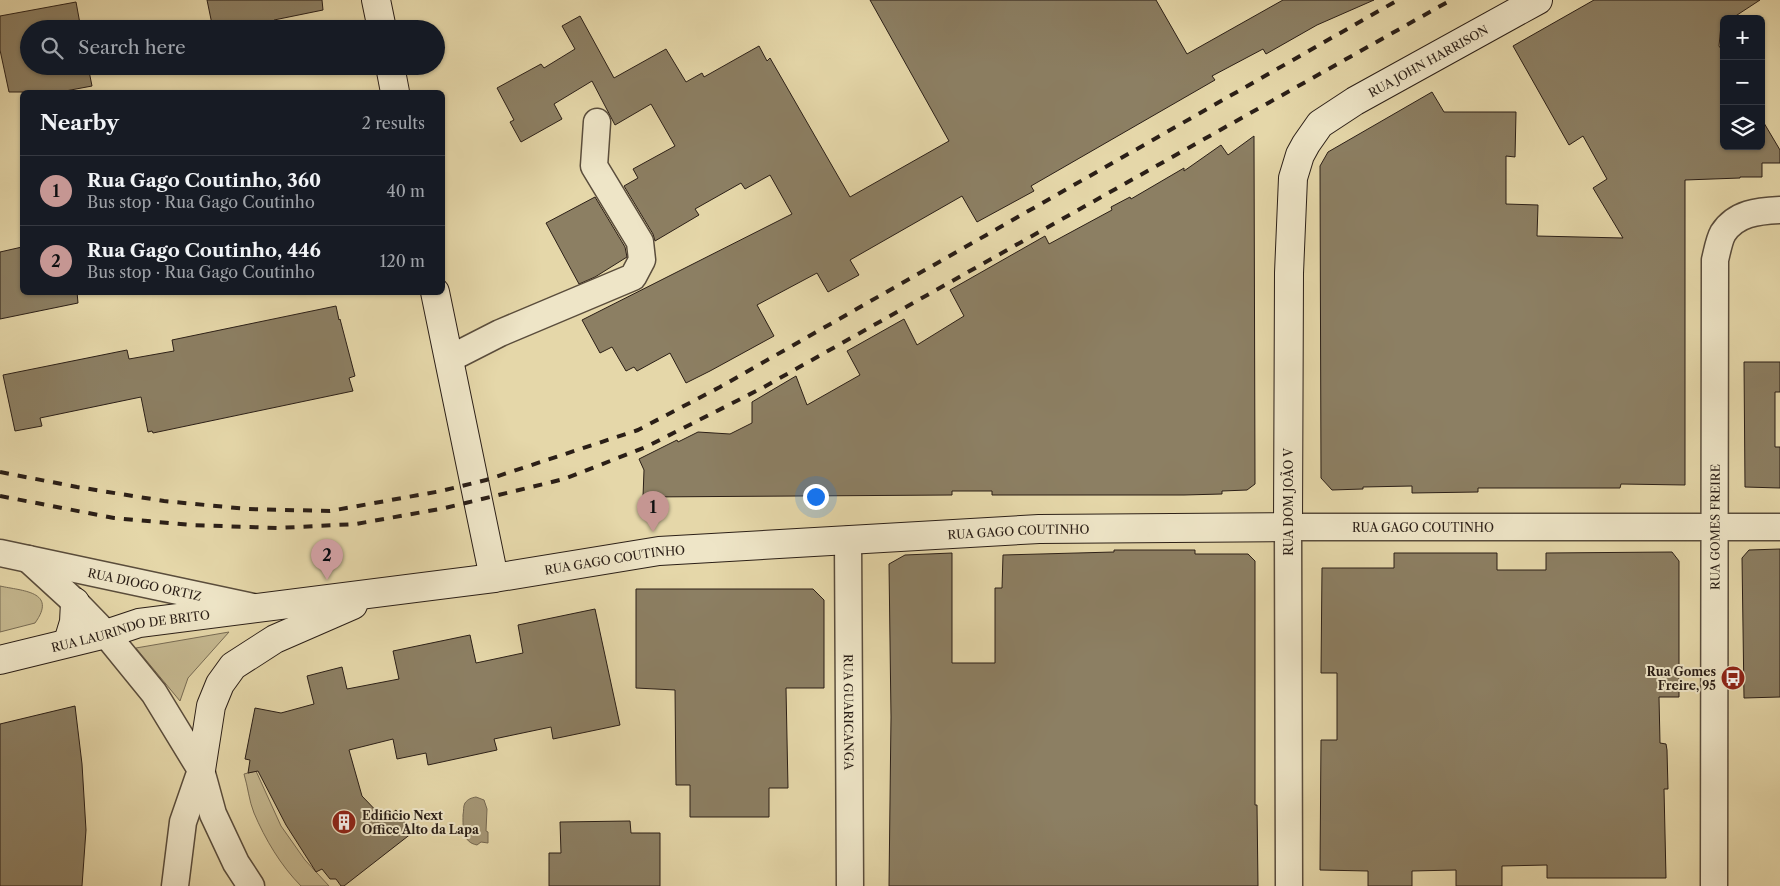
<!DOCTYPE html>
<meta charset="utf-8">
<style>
:root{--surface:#171b24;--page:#242831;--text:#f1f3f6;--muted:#9ea1a6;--line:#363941;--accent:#c59692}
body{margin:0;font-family:"Libre Caslon Text",serif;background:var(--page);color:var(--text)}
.controls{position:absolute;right:15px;top:15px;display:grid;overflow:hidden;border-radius:8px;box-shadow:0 1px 4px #0004}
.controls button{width:45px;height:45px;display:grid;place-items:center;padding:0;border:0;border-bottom:1px solid var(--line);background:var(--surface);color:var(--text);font:25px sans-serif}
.you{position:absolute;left:815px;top:496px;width:18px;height:18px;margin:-12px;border:4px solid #fff;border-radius:50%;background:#1a73e8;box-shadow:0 0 0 8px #1a73e833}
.badge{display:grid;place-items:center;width:32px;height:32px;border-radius:50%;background:var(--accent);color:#111;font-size:16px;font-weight:700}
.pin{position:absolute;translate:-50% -41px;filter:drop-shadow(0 1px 2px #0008)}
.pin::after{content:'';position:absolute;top:26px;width:18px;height:15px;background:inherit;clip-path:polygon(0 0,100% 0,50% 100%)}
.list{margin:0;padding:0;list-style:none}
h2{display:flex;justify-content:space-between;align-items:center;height:65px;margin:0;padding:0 20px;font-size:21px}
h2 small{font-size:16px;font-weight:400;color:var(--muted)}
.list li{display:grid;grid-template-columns:32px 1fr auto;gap:15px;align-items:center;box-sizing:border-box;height:70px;padding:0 20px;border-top:1px solid var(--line)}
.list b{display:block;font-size:19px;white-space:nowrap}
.list p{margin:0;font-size:16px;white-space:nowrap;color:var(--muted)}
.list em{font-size:16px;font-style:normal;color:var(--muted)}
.icon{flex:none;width:28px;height:28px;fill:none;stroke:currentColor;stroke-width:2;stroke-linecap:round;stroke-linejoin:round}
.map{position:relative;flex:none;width:1780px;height:886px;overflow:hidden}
.search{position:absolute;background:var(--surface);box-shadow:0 1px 4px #0004;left:20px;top:20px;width:425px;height:55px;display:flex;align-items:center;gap:12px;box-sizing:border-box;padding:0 18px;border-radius:28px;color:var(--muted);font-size:19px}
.panel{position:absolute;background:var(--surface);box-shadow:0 1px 4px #0004;left:20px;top:90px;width:425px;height:205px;border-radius:8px}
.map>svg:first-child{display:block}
</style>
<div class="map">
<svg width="1780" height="886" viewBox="0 0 1780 886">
<rect width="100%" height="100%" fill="#e5d7a9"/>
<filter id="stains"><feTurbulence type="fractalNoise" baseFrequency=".004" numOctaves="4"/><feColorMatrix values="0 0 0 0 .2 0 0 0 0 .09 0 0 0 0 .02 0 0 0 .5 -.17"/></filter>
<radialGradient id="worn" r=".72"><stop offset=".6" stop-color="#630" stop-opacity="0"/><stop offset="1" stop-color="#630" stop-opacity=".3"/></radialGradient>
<!-- green -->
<g fill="#c5b890" stroke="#786c54">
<path d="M0,586C22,591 58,591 35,623L0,632Z"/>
<polygon points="229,632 188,678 180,701 136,648"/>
<path d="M256,771L281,826L305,860L329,886H301C281,866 265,839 254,813C249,801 248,787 244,774Z"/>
</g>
<!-- water -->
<path fill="#a69877" stroke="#756851" d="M476,797L484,800L487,809L486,831L488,832V843L481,842L477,845C462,842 463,828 463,815C464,811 463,806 465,803C468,799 471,798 476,797Z"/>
<!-- building -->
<g fill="#8c7f63" stroke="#2b1f17">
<polygon points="207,0 322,0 323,10 274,20 276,29 213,29"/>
<polygon points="870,0 1156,0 1187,54 1283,0 1374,0 1317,25 1266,54 1263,49 1212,76 1215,80 1031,186 1034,191 977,222 962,196 850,260 859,275 828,292 817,273 757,305 774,336 710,371 686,383 670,353 637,371 634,367 626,371 612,347 600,353 582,320 792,214 770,175 745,189 741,183 695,209 699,215 655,241 653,234 624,186 638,178 633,169 675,146 651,104 615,125 592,81 554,104 562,119 521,142 510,122 514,120 497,88 541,64 544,68 575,49 562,26 580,16 614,78 666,49 686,82 702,73 704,77 759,46 767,61 770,58 850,197 949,141"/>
<polygon points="1594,0 1760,0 1731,19 1724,19 1724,24 1721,25 1719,46 1724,53 1724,146 1761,146 1761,118 1780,150 1780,163 1762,163 1762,177 1740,177 1740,178 1685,180 1685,485 1621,484 1620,488 1478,488 1478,492 1412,493 1412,486 1363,487 1363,489 1332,490 1321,478 1320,166 1328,152 1432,92 1444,112 1516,112 1515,157 1506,156 1506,204 1538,205 1537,236 1623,238 1593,188 1607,179 1583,136 1569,145 1513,46"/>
<polygon points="76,2 81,29 29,29 29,66 88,66 92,86 60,92 9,92 0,50 0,16"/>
<polygon points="1254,136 1255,484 1247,490 1222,491 1222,494 1184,495 992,495 992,491 952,491 952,495 643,497 644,470 639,459 677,440 678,442 698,432 730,434 752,423 752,402 796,376 807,405 860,375 847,351 904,319 917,345 964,316 950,290 1045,236 1049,244 1112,210 1111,207 1130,197 1131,199 1184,168 1184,171 1221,145 1228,155"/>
<polygon points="595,197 625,247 627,257 595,277 579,284 546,223"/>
<polygon points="22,247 22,292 77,292 78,303 0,319 0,252"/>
<polygon points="336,306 339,320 340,319 355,376 349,378 353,391 153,433 152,431 148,432 141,397 40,418 42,426 15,431 3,375 127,350 129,359 174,351 172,340"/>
<polygon points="1744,362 1780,362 1780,392 1775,392 1775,447 1780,447 1780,488 1745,487"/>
<polygon points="1780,549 1780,697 1744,698 1742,558 1749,550"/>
<polygon points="1114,550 1195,550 1195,554 1248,554 1255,561 1255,805 1257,805 1258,886 889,886 891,717 889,564 905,555 952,553 952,663 995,663 995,588 1002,588 1003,555 1114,552"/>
<polygon points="1672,552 1679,561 1679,697 1659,697 1660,743 1666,744 1667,750 1668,789 1664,789 1666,878 1547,878 1547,865 1502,866 1502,886 1456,886 1456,870 1412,871 1412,886 1368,886 1368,871 1320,870 1321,740 1337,740 1337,673 1321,673 1322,568 1394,568 1394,553 1497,553 1497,570 1546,570 1546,553"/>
<polygon points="636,589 813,589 824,600 824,688 786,688 788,788 769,788 769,817 690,817 690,785 676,785 675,690 636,688"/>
<polygon points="595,609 620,725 553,739 551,727 494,739 497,750 428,765 426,753 397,759 393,739 349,750 362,796 384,819 396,810 412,833 344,886 341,886 336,879 330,879 322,869 316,872 286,825 258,771 248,773 250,760 245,759 255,708 281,713 314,704 307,676 342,667 347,689 399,679 393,651 470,635 476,663 523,653 518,625"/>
<polygon points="75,706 82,764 86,830 82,886 0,886 0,724"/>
<polygon points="630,821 631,833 660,833 660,886 549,886 549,853 561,853 560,822"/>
</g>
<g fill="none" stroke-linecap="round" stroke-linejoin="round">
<defs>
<g id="street">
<polyline points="449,359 500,333 633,277 642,260 640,242 594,166 597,122"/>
<path id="s1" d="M848,540L850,886"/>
<path id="s2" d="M0,553L253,607"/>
<polyline points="28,559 75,602 106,634 154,693 201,770 213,814 236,863 251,886"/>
<polyline points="175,886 183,822 201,770"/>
<path id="s3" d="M1289,886L1288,527H1780"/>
<path id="s4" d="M1714,886L1715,260C1717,252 1719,240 1723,233C1736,213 1758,211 1780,210"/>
</g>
<g id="secondary">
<polyline points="376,0 382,29"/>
<polyline points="390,66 395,92"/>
<polyline points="435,292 494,578"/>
<polyline points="68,642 74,622 75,602"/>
<path id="s5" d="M0,660L106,634L139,623L494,578L659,551L1039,529L1288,527L1289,273L1293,178L1300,155L1306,144L1320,124L1355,101L1538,0"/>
<polyline points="201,770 211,706 220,684 233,666 275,639 353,605"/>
</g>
</defs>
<!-- street casing -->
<use href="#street" stroke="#5a4d3c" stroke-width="29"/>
<!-- secondary casing -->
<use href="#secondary" stroke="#2b1f17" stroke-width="30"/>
<!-- street -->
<use href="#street" stroke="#eee5c7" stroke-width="26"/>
<!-- secondary -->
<use href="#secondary" stroke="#eee5c7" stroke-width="28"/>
<!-- rail -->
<g stroke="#2b1f17" stroke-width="4" stroke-dasharray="9 9" stroke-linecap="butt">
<polyline points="0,472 77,487 164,501 247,509 330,511 441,491 486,480 638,430 720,387 1398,0"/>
<polyline points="0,496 114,518 191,525 278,528 356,524 445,508 564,479 646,447 764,387 1451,0"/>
</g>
</g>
<!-- icons -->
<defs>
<symbol id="bus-disc" viewBox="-11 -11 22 22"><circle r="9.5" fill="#8f2418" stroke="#eee5c7"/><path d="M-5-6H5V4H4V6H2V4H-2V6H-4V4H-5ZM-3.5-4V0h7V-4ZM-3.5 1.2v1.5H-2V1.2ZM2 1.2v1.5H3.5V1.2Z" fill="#fff"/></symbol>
<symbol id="building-disc" viewBox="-11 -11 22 22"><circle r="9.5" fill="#8f2418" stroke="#eee5c7"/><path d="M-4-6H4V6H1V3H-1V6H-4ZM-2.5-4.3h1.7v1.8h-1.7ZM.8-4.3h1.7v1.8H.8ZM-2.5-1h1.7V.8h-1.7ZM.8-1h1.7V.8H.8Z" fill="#fff"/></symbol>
</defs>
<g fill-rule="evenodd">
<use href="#bus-disc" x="1719" y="664" width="28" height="28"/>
<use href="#building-disc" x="330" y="808" width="28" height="28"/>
</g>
<g text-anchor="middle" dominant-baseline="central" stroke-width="4" stroke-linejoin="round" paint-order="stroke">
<!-- street labels -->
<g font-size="12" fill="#2b1f17" stroke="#eee5c7">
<text stroke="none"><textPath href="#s5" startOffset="1834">RUA JOHN HARRISON</textPath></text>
<text transform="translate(1288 502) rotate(-90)">RUA DOM JOÃO V</text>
<text stroke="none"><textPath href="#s3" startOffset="494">RUA GAGO COUTINHO</textPath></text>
<text stroke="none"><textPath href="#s4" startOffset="359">RUA GOMES FREIRE</textPath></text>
<text stroke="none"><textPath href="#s5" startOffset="1029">RUA GAGO COUTINHO</textPath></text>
<text stroke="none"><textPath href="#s5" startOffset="624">RUA GAGO COUTINHO</textPath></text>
<text stroke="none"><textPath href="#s2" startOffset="148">RUA DIOGO ORTIZ</textPath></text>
<text stroke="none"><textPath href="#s5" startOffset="134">RUA LAURINDO DE BRITO</textPath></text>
<text stroke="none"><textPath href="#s1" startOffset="172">RUA GUARICANGA</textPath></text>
</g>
<!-- poi labels -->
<g font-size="12" font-weight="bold" fill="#2b1f17" stroke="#eee5c7" text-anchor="end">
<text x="1716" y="671">Rua Gomes<tspan x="1716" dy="14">Freire, 95</tspan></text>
<text x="362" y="815" text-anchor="start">Edificio Next<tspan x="362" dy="14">Office Alto da Lapa</tspan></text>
</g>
</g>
<rect width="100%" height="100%" filter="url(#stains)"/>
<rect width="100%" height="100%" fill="url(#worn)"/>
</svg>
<div class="controls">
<button>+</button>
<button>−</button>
<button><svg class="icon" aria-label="layers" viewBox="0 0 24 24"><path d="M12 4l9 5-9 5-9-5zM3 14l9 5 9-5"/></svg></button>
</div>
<div class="you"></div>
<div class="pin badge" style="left:653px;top:532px">1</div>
<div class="pin badge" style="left:327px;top:580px">2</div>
<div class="search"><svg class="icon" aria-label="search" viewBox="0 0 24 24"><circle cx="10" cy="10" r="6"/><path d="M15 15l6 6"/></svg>Search here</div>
<section class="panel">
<h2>Nearby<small>2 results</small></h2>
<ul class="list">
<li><span class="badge">1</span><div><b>Rua Gago Coutinho, 360</b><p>Bus stop · Rua Gago Coutinho</p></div><em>40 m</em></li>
<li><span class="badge">2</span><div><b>Rua Gago Coutinho, 446</b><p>Bus stop · Rua Gago Coutinho</p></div><em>120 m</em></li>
</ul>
</section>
</div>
